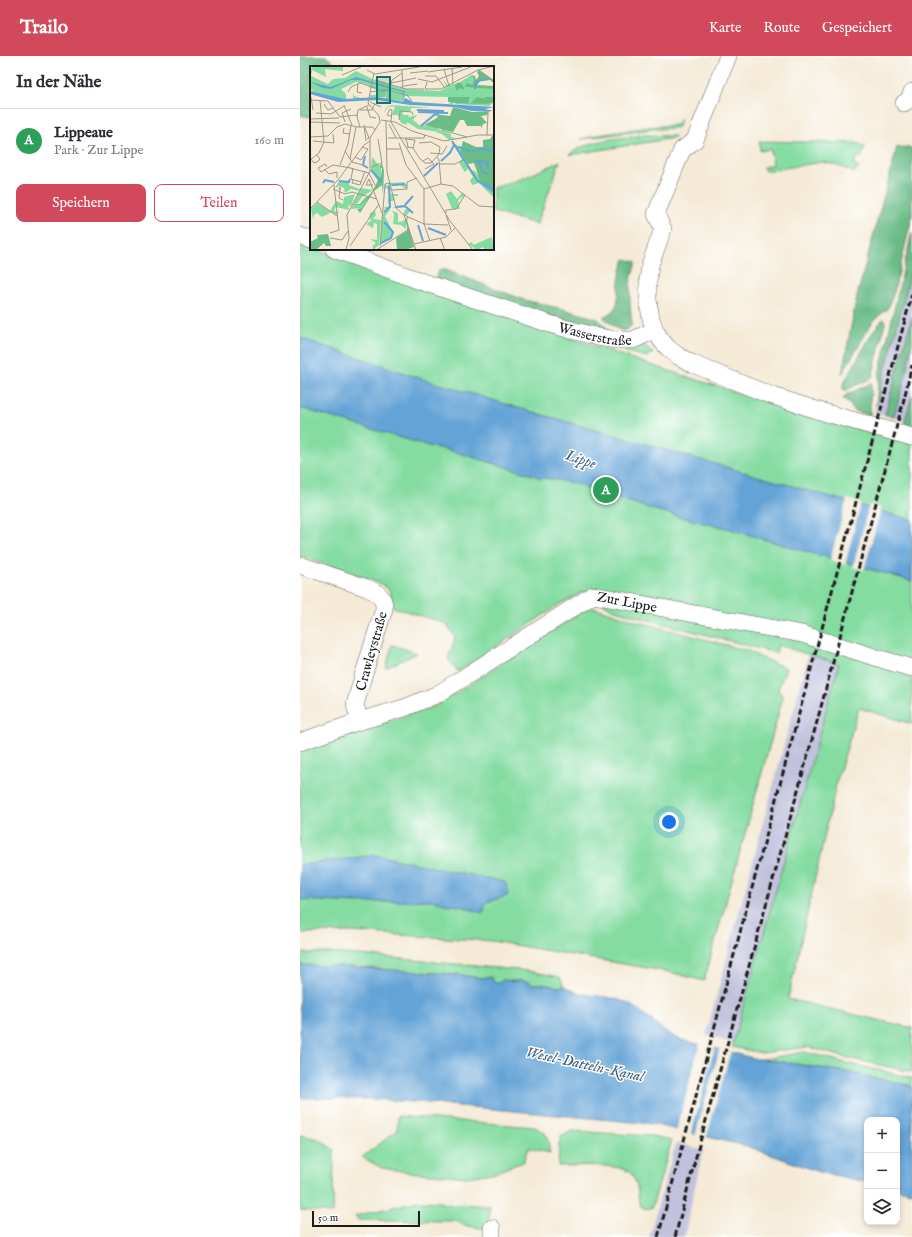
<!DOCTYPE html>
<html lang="de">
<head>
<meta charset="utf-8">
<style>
  body { margin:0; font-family:"IM FELL English",serif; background:#f2f2f3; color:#2b2b33 }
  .controls { position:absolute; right:12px; bottom:12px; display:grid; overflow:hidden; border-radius:8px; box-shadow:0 2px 6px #0003 }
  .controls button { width:36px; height:36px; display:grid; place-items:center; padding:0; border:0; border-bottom:1px solid #e1e1e2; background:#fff; color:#2b2b33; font:20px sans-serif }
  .scale { position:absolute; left:12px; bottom:10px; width:108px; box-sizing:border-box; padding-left:4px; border:2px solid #1c1c1c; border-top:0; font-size:11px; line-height:14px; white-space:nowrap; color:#1c1c1c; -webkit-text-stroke:3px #fff; paint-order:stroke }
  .you { position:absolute; left:369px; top:766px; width:14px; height:14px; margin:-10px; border:3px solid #fff; border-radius:50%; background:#1a73e8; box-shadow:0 0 0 6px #1a73e833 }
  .badge { display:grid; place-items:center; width:26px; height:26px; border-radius:50%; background:#d1495b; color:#fff; font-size:13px; font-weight:700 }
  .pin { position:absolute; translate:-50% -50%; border:2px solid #fff; box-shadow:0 1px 4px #0006 }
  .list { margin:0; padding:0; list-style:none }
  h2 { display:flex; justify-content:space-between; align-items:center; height:52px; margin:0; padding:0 16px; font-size:17px }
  h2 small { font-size:13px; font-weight:400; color:#7c7c81 }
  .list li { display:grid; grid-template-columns:26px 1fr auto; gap:12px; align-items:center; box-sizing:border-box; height:64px; padding:0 16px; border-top:1px solid #e1e1e2 }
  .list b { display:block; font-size:15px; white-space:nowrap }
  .list p { margin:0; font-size:13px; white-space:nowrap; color:#7c7c81 }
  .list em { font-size:13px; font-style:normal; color:#7c7c81 }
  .actions { display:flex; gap:8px; padding:12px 16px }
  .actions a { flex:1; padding:9px 0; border:1px solid #d1495b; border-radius:8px; text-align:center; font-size:14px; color:#d1495b }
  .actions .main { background:#d1495b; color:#fff }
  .icon { flex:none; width:22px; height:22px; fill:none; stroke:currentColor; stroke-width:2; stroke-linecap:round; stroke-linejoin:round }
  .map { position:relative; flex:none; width:612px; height:1181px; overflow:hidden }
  header { display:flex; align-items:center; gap:24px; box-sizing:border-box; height:56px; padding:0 20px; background:#d1495b; color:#fff }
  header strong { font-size:19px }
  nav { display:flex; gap:22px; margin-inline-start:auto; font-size:14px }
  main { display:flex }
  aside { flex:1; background:#fff }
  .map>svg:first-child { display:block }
  .industrial { fill:#c1c2dd }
  .green { fill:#84dca1; stroke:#507c5e }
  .forest { fill:#6bbc87; stroke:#446c52 }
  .water { fill:#63a3d6; stroke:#406079 }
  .pier { fill:#f4ead5 }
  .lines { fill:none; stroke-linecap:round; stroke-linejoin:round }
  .minor-casing { stroke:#68645d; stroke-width:18 }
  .minor { stroke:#fff; stroke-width:17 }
  .rail { stroke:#1c1c1c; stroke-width:3; stroke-dasharray:6 3; stroke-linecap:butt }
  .labels { text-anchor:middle; stroke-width:3; stroke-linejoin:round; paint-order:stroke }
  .street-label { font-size:14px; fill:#1c1c1c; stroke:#fff }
  .water-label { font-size:15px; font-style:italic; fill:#406079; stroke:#fff }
  .inset-river { fill:none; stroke:#63a3d6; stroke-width:2 }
  .inset-road { fill:none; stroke:#9e988b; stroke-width:1 }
  .view { fill:#0f766e; fill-opacity:0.15; stroke:#0f766e; stroke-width:2 }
  .inset-edge { fill:none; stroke:#1c1c1c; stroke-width:2 }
</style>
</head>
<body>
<header>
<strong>Trailo</strong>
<nav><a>Karte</a><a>Route</a><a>Gespeichert</a></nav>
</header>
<main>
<aside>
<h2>In der Nähe<small></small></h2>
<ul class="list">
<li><span class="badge" style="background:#2e9e5b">A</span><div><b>Lippeaue</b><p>Park · Zur Lippe</p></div><em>160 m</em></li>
</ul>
<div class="actions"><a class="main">Speichern</a><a>Teilen</a></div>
</aside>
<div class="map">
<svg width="612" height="1181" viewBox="0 0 612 1181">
  <rect width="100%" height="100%" fill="#fff"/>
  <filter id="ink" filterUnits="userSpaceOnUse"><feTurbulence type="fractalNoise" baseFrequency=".025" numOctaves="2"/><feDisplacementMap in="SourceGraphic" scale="8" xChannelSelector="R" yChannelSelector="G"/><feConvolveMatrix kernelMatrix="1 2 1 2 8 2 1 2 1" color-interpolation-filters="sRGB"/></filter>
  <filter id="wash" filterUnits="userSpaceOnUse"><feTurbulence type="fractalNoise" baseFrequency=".012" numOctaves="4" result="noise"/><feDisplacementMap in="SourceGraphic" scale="16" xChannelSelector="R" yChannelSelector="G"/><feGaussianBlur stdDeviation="0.9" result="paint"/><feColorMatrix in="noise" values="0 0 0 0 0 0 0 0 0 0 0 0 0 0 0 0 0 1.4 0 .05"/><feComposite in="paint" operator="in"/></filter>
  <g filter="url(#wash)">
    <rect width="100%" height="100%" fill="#f4ead5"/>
    <!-- industrial -->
    <path class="industrial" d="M612 215V337L605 365 574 357Z
      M510 593 541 602 433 987 406 979Z
      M376 1087 403 1094 384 1181H349Z"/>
    <!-- green -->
    <path class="green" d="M381 62 378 71 375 72 346 74 281 83 298 79 348 71 375 69 379 66Z
      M346 79 375 80 374 82 269 99C288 83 322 82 346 79Z
      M459 85 556 87 565 90 561 102 556 101 554 110 559 111 556 115 553 116 536 109 522 106 466 115 464 114 463 111 473 109 470 93 460 95Z
      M260 105 237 168 193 156V132C217 126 238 116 260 105Z
      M0 187 11 191V193H17L115 230 369 315 520 363 612 387V668L559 652 537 724 488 943 612 972V1016L543 1001 508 991 462 997 432 991 539 608 478 589 476 597 334 560 312 553 290 539 279 535 280 538 260 548 158 616 148 603 155 582 147 568 93 551 90 535 82 528 0 500Z
      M342 287 353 297 347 301 324 295 325 291Z
      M288 552H296L339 566 449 595 460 601 486 612 478 634 483 641 404 925 369 916 192 885 53 876 0 877V693L136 650Z
      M92 589 117 597 86 612Z
      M0 897H29L61 899 229 915 260 921 264 930 258 931 243 928H233L217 925 203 924C199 928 197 928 193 926L192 923 188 921 179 922 157 918 155 919 147 918 38 910 0 909Z
      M504 996 524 1001 542 1006 612 1022V1030L546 1016 464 1003Z
      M98 1060 235 1071 245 1077 248 1085 250 1097 228 1092 223 1106 193 1117 167 1121 107 1116 82 1112 62 1101 97 1075Z
      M271 1075 351 1080 372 1084 352 1151 346 1153 340 1150C337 1142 339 1131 334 1123 333 1121 331 1117 329 1116 319 1107 273 1110 258 1110L259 1089 261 1081Z
      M0 1079 19 1083 34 1094 33 1157 0 1154Z
      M118 1145 142 1146V1148L159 1149V1148L190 1150 188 1173 167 1170 155 1165 58 1164 55 1160Z"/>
    <!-- forest -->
    <path class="forest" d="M0 0H26L38 11H11V61L0 59Z
      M597 91 612 92V161L594 236 588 252 573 265 542 318 557 240Z
      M612 176V213L576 350 579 319Z
      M325 203 336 206 330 227V249L332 269 328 273 322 275 316 272 303 261C322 252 317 242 319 225 320 218 322 210 325 203Z
      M141 214H146L224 244 263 253 298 263 308 273 309 275 306 277 135 224 138 216Z
      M612 262V288L605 322 594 360 585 358Z
      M583 263 585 264V268L572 322 544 335 543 332V328L573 276Z
      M571 327 570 359C564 357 557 357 553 353 549 349 549 345 543 343L546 339Z
      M612 339V371L604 368Z"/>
    <!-- water -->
    <path class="water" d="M0 282 126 324 222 353 612 464V525C551 508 490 492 430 473 415 469 400 467 386 462L383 463 375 459 351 453 324 444 303 441 280 429 257 424 243 422 239 423 238 421 233 419 145 393 132 391 0 352Z
      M75 799 205 826C207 831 210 834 207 840L187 846 184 849V855L182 857 161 850 148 849 131 844 58 847 0 844V809Z
      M0 909 38 910 148 918 155 919 156 918 179 922 188 921H191L193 926C198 928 199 927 203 924L215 926 220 924 229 926 233 928H243L258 931 264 930C281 942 304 938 323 945 345 955 360 976 382 984L457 1003H464L546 1016 612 1030V1136L597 1133V1064H567V1126L519 1116 446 1090 352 1068 127 1047 72 1043 0 1042Z"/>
    <!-- pier -->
    <path class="pier" d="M547 443 561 447 545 509 530 504Z
      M569 449 581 452 564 514 553 511Z
      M400 987 415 990 391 1079 376 1076Z
      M420 992 431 994 406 1083 395 1080Z"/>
  </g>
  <g filter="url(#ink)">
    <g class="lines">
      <defs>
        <g id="minor">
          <path d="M428 0 395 84 382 94 356 158 363 173 350 209 348 226V244L351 263 355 274 361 284 368 292 378 300 393 308 470 339 523 356 612 381"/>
          <path d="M604 47 610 43 612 36"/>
          <path d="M0 180 11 184"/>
          <path id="s1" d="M34 193 123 226 253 269 298 281 316 284H333L355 274"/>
          <path d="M0 509 67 532C77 536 85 541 84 553L64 617 55 649 60 665"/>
          <path id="s2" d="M0 686 60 665 104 652 138 638 293 539 502 578 584 604 612 612"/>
          <path d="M192 1181V1172"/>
        </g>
      </defs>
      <!-- minor casing -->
      <use href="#minor" class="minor-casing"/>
      <!-- minor -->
      <use href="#minor" class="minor"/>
      <!-- rail -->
      <path class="rail" d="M358 1181 612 238
        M375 1181 398 1093 515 673 604 343 612 309"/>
    </g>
  </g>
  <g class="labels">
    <!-- street labels -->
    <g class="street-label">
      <text dy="5" stroke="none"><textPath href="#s1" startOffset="275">Wasserstraße</textPath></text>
      <text dy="5" stroke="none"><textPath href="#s2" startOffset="365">Zur Lippe</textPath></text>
      <text transform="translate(71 595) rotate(-74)" y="5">Crawleystraße</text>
    </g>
    <!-- water labels -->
    <g class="water-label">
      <text transform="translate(281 403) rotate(18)" y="5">Lippe</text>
      <text transform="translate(285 1008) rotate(12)" y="5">Wesel-Datteln-Kanal</text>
    </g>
  </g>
  <!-- overview -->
  <g transform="translate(10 10)">
    <rect width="184" height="184" fill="#f4ead5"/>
    <path d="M4 0H33V5L15 3 16 11 2 4 1 10 18 18 23 13 35 12 46 5 62 13 61 7 62 13 90 22 93 18 92 23 130 25 137 21 134 16 133 13 137 19 145 18 147 22 174 20 184 23V36L179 40 146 38 143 36V38H138L141 37 138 31 95 30 93 36 76 33 77 24 75 31 59 32 61 27 60 29H65L70 25 59 21 58 25 59 19 46 16 31 23 36 28V33H48H43V27L44 30 53 33 47 34H42L32 33 0 25 4 24 0 23V3ZM161 9 164 13 162 19 152 20 150 16ZM82 39 121 42H101L100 46 92 45 93 49H99L98 51 107 49 103 54 109 59 128 61V63L141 68V71L146 72 139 74 132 68 125 66H129L108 63 97 56V59L91 57 88 49H82L85 40 78 41 74 47 76 42 79 40ZM141 75 151 82 150 86 162 105 164 104 175 118 184 125V132L169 117 162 119 160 114 163 111 158 103 155 106 149 97 152 93 144 80 140 87 134 92 141 83 143 79ZM62 91 71 102 72 107 68 115 61 105ZM29 115 39 116V119L50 123 49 125 41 123 35 127 34 122 29 120 25 122ZM97 116 83 119 97 118V123L90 119 81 120 80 128H88V130H80L84 131 85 134 86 141 95 139 100 134 95 140 101 144 96 150 93 148 97 141 83 142 86 140 85 134 79 136 80 144 75 150 84 168 70 179 72 150 76 143 73 142 79 140 78 135 79 127 77 122 74 123 75 118 77 120 80 117ZM51 122 63 124 53 130 46 139 50 138 55 131 58 132 52 142 41 143ZM141 125 147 133 152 127 155 129 148 134 150 143H142L136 128ZM45 128 41 140 38 139 39 144 26 141 24 145 29 146 26 149 22 146 12 151 7 147 4 149 3 153 1 143 7 137 20 145 26 135 33 138 34 131ZM65 145 66 149 63 153 71 154 70 165 69 179 63 184V180L60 182 66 177 60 173 67 174V158L64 157 63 162 56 158 62 154 59 153 60 147ZM82 145 88 147V156L96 155V163L91 159 83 158 84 148ZM182 171 184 184H175L173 181 167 184 158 178 162 176 163 179Z" fill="#84dca1"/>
    <path d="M169 4 184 14V17L180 14 170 15 166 21 168 19 183 20 184 23 155 21 153 24 151 22 146 25 145 18 150 16 154 21 157 17 162 19 164 13 161 9 165 10 166 14 169 10 167 6ZM138 31H160L158 37H161L167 31 175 33 174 31H184V36L177 38 145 37 138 36ZM143 41 162 46 180 45 177 49 171 50 177 57 173 58 171 63V60H157L154 54H150L143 66 114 59 127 52 128 49 124 48 140 50ZM182 70H184V125L170 115 164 97 158 98 150 86 153 75 166 81H173V74L180 73ZM72 97 74 105 73 129 72 119 64 125 50 147 47 143 52 142 58 132 51 139H42L50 138 62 126 68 114 62 103 69 113 72 107V102L69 101ZM89 145 94 149 96 154 97 151 103 154 98 152 97 154 104 181 95 184H87L86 172 97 165V160L96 155H92L96 154 94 149ZM18 168 21 180H16L14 177 7 183H0V176L8 172 7 169Z" fill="#6bbc87"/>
    <path d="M46 11 97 26 184 31 94 26V28L93 35V26L50 14H41L21 23 13 22 0 16 21 21ZM0 25 35 33 67 31 93 36 95 32 103 36 184 41 175 43 184 45H162L144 41 100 39 68 34 28 36 0 28Z" fill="#63a3d6"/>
    <path class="inset-river" d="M165 23 167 15 178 13M107 44 134 45M108 46 138 47M111 60 124 49 129 48M142 75 167 114 184 126M147 82 150 81 156 85H161M162 85 172 83 184 85M55 90 53 99 58 102M131 95 140 87 144 79M164 95H169L173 106 178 108M170 95 177 96 178 102M61 104 72 116M114 110 128 97M29 115 39 116 40 113M13 117 15 114 24 116M175 117 184 125M82 119 95 118M95 139 103 130M86 141 95 140 103 147M74 146 80 141 79 120M108 159 113 175M118 162 136 169M71 177 81 172 83 166 74 156"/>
    <path class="inset-road" d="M142 2 143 18M134 3 139 20M57 4 65 8 109 1M92 4 93 23M169 4 184 16M118 6 152 1M100 7 118 5M32 9 53 0M115 10H126L135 22M108 13 122 16 163 0M65 14 96 23H114M117 16 115 23H131L168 4 184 0M81 17 106 12M48 18 47 26 52 27M81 18 82 14 92 7M94 20 107 18M38 26 41 21 50 17 68 23V26M60 26 77 24 97 29 102 35M1 31 3 44M0 34 18 35 30 51M60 36 71 41M14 38 18 44 23 42M34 39 42 59M57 41 60 51 66 52M50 44H62L65 37M6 47 21 48 34 40M30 51 47 49M0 53 29 52M71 54 85 56 102 65 134 75 168 69H184M89 54 90 45 102 46 103 49M76 55 77 106 86 142 94 149 106 184M1 56 30 57M35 56 32 47 41 43M81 56 82 44 80 43 77 49 81 50M81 56 140 155 163 184M79 58 86 72M54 59 56 75M50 61 47 51 48 44 59 39M134 61 132 64 157 71M34 62 33 67 40 68M55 62 59 72 57 73M177 69 178 48M0 71 18 70 27 61 35 58 47 61H62L66 64M78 72H114L115 69M3 75 24 77 23 68M89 77 96 99 114 123M103 82 105 74 95 73 97 76 98 81H97L103 82 110 93 115 97H121L129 88 130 81 121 76 109 77M77 83H91M35 85 42 96 53 99M120 87 132 88 137 80M45 91 51 94 58 83 52 81M127 91 129 94 131 118M1 93 4 97 7 96 10 93 7 89M40 93 46 61M0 94 9 87 14 76 10 34M113 95 118 92 124 98 115 103M129 98H145L153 94M30 99 38 78 41 59M17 101 15 98 8 102 11 106 23 99 41 102M61 101 72 97 68 73M40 102 59 107 65 119M43 102 41 113 51 116M14 103 19 108 27 106V112M59 113 72 147M59 113 56 119H63M43 114 42 117 50 119 55 105M23 123 35 128 42 126 67 133M114 123 131 118 143 120 169 140 184 141M114 123V158L120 175M30 124V121L29 132 33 134M82 124 97 123V116L107 112M7 136 27 150M0 143 28 114 54 79 60 75M136 147V144L146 143 155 129M94 149 114 158 138 159M136 149 141 164M20 167 29 164 24 119M20 172 32 174 38 165M130 172 135 184M104 178 136 171 145 162M40 180 69 138M70 180 75 118 81 117M68 183 99 163M36 184 39 172 37 149 60 105V72L70 56 69 50 58 37 64 7"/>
    <path class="view" d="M67 11H80V37H67Z"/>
    <rect width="184" height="184" class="inset-edge"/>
  </g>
</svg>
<div class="controls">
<button>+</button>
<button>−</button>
<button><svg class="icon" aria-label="layers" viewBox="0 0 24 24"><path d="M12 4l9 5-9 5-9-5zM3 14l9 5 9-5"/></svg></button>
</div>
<div class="scale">50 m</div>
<div class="you"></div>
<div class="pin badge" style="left:306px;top:434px;background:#2e9e5b">A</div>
</div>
</main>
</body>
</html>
